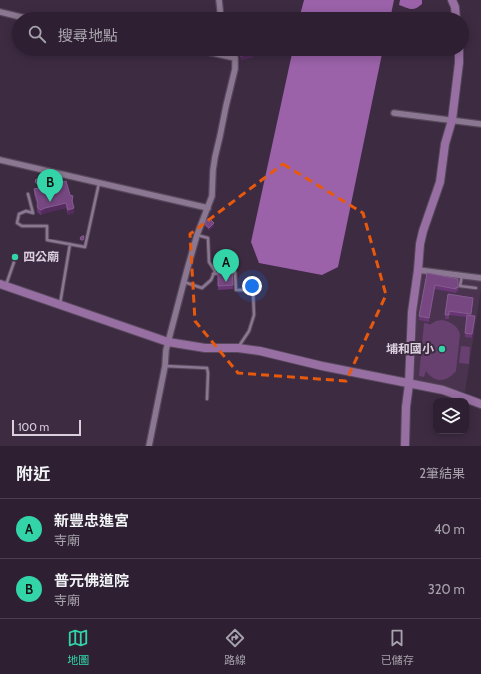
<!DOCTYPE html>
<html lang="zh-TW">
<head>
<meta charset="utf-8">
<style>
  body { margin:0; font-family:Cabin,"Noto Sans TC",sans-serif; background:#36283a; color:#f1f3f6 }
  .controls { position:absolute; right:12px; bottom:12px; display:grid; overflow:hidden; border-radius:8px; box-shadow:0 2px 10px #0003 }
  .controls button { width:36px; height:36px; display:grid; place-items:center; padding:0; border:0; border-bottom:1px solid #493e4d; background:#2e2032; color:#f1f3f6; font:20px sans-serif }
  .scale { position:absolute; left:12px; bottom:10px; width:69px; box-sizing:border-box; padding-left:4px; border:2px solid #dbcfde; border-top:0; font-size:11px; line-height:14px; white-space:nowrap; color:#dbcfde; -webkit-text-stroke:3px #3d2b42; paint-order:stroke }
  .you { position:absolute; left:252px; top:286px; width:14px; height:14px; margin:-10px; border:3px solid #fff; border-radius:50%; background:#1a73e8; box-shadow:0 0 0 6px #1a73e833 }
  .badge { display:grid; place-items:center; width:26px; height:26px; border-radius:50%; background:#33d4a8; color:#111; font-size:13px; font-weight:700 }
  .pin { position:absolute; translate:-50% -33px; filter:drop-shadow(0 1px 2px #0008) }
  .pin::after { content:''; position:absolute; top:21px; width:14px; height:12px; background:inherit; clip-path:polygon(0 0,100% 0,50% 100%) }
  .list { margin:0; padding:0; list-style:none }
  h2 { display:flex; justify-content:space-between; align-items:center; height:52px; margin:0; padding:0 16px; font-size:17px }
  h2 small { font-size:13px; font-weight:400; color:#a7a3ac }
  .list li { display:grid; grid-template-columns:26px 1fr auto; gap:12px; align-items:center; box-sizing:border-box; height:60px; padding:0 16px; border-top:1px solid #493e4d }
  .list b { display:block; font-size:15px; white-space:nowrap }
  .list p { margin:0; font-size:13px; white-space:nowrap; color:#a7a3ac }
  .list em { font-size:13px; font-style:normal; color:#a7a3ac }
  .icon { flex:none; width:22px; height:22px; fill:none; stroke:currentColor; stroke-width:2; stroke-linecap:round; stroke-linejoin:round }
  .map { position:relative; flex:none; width:481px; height:446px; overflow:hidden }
  .search { position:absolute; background:#2e2032; box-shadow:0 2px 10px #0003; left:12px; right:12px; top:12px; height:44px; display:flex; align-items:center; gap:10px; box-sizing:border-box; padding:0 14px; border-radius:22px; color:#a7a3ac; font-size:15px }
  .sheet { height:172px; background:#2e2032 }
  nav { display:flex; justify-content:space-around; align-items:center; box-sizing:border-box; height:56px; border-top:1px solid #493e4d; background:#2e2032; font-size:11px; color:#a7a3ac }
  nav a { display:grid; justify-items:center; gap:2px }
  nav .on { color:#33d4a8 }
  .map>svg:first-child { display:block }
  .built { fill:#4a334f }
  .green { fill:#674070 }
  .water { fill:#9b62a9 }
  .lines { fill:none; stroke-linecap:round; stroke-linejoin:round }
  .lane-casing { stroke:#57485b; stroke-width:4.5 }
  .street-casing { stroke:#57485b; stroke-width:8 }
  .secondary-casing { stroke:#57485b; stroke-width:10 }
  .lane { stroke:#8b7791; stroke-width:2.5 }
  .street { stroke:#8b7791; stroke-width:5.5 }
  .secondary { stroke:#976fa2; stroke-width:8 }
  .wall { fill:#6a3676 }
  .shaded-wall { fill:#532b5c }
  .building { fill:#764781; stroke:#865c90 }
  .marked { fill:none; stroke:#e8590c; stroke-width:3; stroke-dasharray:8 5; stroke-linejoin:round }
  .poi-dot { fill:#33d4a8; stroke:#3d2b42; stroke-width:1.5 }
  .labels { text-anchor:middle; stroke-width:4; stroke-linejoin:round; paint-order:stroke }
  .poi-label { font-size:12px; font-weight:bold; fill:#dbcfde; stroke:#3d2b42; text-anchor:start }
</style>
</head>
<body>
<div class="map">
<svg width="481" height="446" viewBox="0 0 481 446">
  <rect width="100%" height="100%" fill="#3d2b42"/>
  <!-- built -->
  <path class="built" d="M425 273 481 281V289L465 392 410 379 414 319 419 277Z"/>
  <!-- green -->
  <path class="green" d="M442 320C451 322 457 325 460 334L456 371C447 382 435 384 426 371L424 377 419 376 424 323 429 324V325L436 321Z
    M461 346 470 347 469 364 459 363Z"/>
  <!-- water -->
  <path class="water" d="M304 0H394L390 19H299Z
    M400 0H422V4C413 12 410 9 399 5Z
    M293 49H383L338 267 322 275 259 263 251 242Z"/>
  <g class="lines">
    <defs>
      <path id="lane" d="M28 194 33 213 26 211 19 214 17 223 22 226H47V240L85 247 99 183
        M230 272H235L236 290H253L254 315 249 331 239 346
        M213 274 221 273
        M462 276 460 286 476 288
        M184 282 202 288 211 280 215 271 209 262 208 238 197 235
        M6 285 14 262
        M60 304 70 244
        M165 366 207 368 208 373 207 399"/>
      <path id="street" d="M219 0 221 19
        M0 12 29 19
        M195 49 235 58
        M394 113 481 124
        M0 160 208 208
        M418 270 481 278
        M149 446 165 366 166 350 187 270 197 235 212 196 213 170 215 157 220 136 226 106 235 69V58L232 49"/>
      <path id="secondary" d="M452 0 455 7 456 19
        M0 284 168 342 205 348H238L260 351 322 366 443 390 481 404
        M405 446 406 407 409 384 412 312 418 270 420 244 423 231 440 182 445 144 452 120 459 63V49"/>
    </defs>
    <!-- lane casing -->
    <use href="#lane" class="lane-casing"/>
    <!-- street casing -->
    <use href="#street" class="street-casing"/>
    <!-- secondary casing -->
    <use href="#secondary" class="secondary-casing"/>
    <!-- lane -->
    <use href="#lane" class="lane"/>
    <!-- street -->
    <use href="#street" class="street"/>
    <!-- secondary -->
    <use href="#secondary" class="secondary"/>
  </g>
  <!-- wall -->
  <path class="wall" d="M239 49H252L253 57 241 60Z
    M34 189 70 195 73 201 74 213 68 215 66 208 45 213 41 215 38 213 37 211V205L34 194Z
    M205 224 214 226 209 230 205 226Z
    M232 271 233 289 218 290V272Z
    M427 273 458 279V292L456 291V293L435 289 429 322 419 320V316Z
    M448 294 473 302 471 315 475 320 472 338 465 337V333L467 317 449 315V319H445Z"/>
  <!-- shaded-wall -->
  <path class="shaded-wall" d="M253 53V57L241 60V56Z
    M66 203V208L45 213 41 215V210L45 208Z
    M74 208V213L68 215V210Z
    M214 223V226L209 230V228Z
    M435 285V289L429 322V318Z
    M475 316V320L472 338V334Z"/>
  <!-- building -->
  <path class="building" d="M240 49H252L253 53 241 56Z
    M36 179 39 180 40 183 37 184 35 182Z
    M66 181 70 195 73 196 72 201 74 208 68 210 66 203 45 208 41 210 38 208 37 206 38 203 34 189Z
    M209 218 214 223 209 228 205 224 206 221Z
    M82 236H84L83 240H81L80 238Z
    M232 271 233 285 218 286V272Z
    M427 273 458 279V288L456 287V289L435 285 429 318 419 316Z
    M448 294 473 298 471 314 449 311V315H445Z
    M467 315 475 316 472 334 465 333Z"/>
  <!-- marked area -->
  <path class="marked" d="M283 164 363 213 386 295 346 381 238 373 195 321 190 234Z"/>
  <!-- markers -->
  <g class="poi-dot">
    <circle cx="15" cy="257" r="4"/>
    <circle cx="442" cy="349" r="4"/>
  </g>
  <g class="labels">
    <!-- poi labels -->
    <g class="poi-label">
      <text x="23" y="261">四公廟</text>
      <text x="434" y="353" text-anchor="end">埔和國小</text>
    </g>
  </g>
</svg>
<div class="controls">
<button><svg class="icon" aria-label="layers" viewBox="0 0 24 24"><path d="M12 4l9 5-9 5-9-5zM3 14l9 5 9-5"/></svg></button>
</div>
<div class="scale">100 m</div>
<div class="you"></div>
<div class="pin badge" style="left:226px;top:282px">A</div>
<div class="pin badge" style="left:50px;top:202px">B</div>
<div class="search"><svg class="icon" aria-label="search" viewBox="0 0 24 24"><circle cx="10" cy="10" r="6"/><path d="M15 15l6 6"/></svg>搜尋地點</div>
</div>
<section class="sheet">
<h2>附近<small>2筆結果</small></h2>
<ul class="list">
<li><span class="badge">A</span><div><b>新豐忠進宮</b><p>寺廟</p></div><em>40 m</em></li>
<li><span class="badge">B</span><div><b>普元佛道院</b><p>寺廟</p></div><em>320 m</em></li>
</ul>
</section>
<nav>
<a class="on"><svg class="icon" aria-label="map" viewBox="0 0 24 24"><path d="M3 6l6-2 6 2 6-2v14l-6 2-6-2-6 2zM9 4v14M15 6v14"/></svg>地圖</a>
<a><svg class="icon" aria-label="directions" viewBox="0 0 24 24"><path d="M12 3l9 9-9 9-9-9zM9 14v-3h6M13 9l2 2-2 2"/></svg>路線</a>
<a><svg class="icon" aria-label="saved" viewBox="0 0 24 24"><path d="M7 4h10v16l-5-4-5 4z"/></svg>已儲存</a>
</nav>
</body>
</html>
